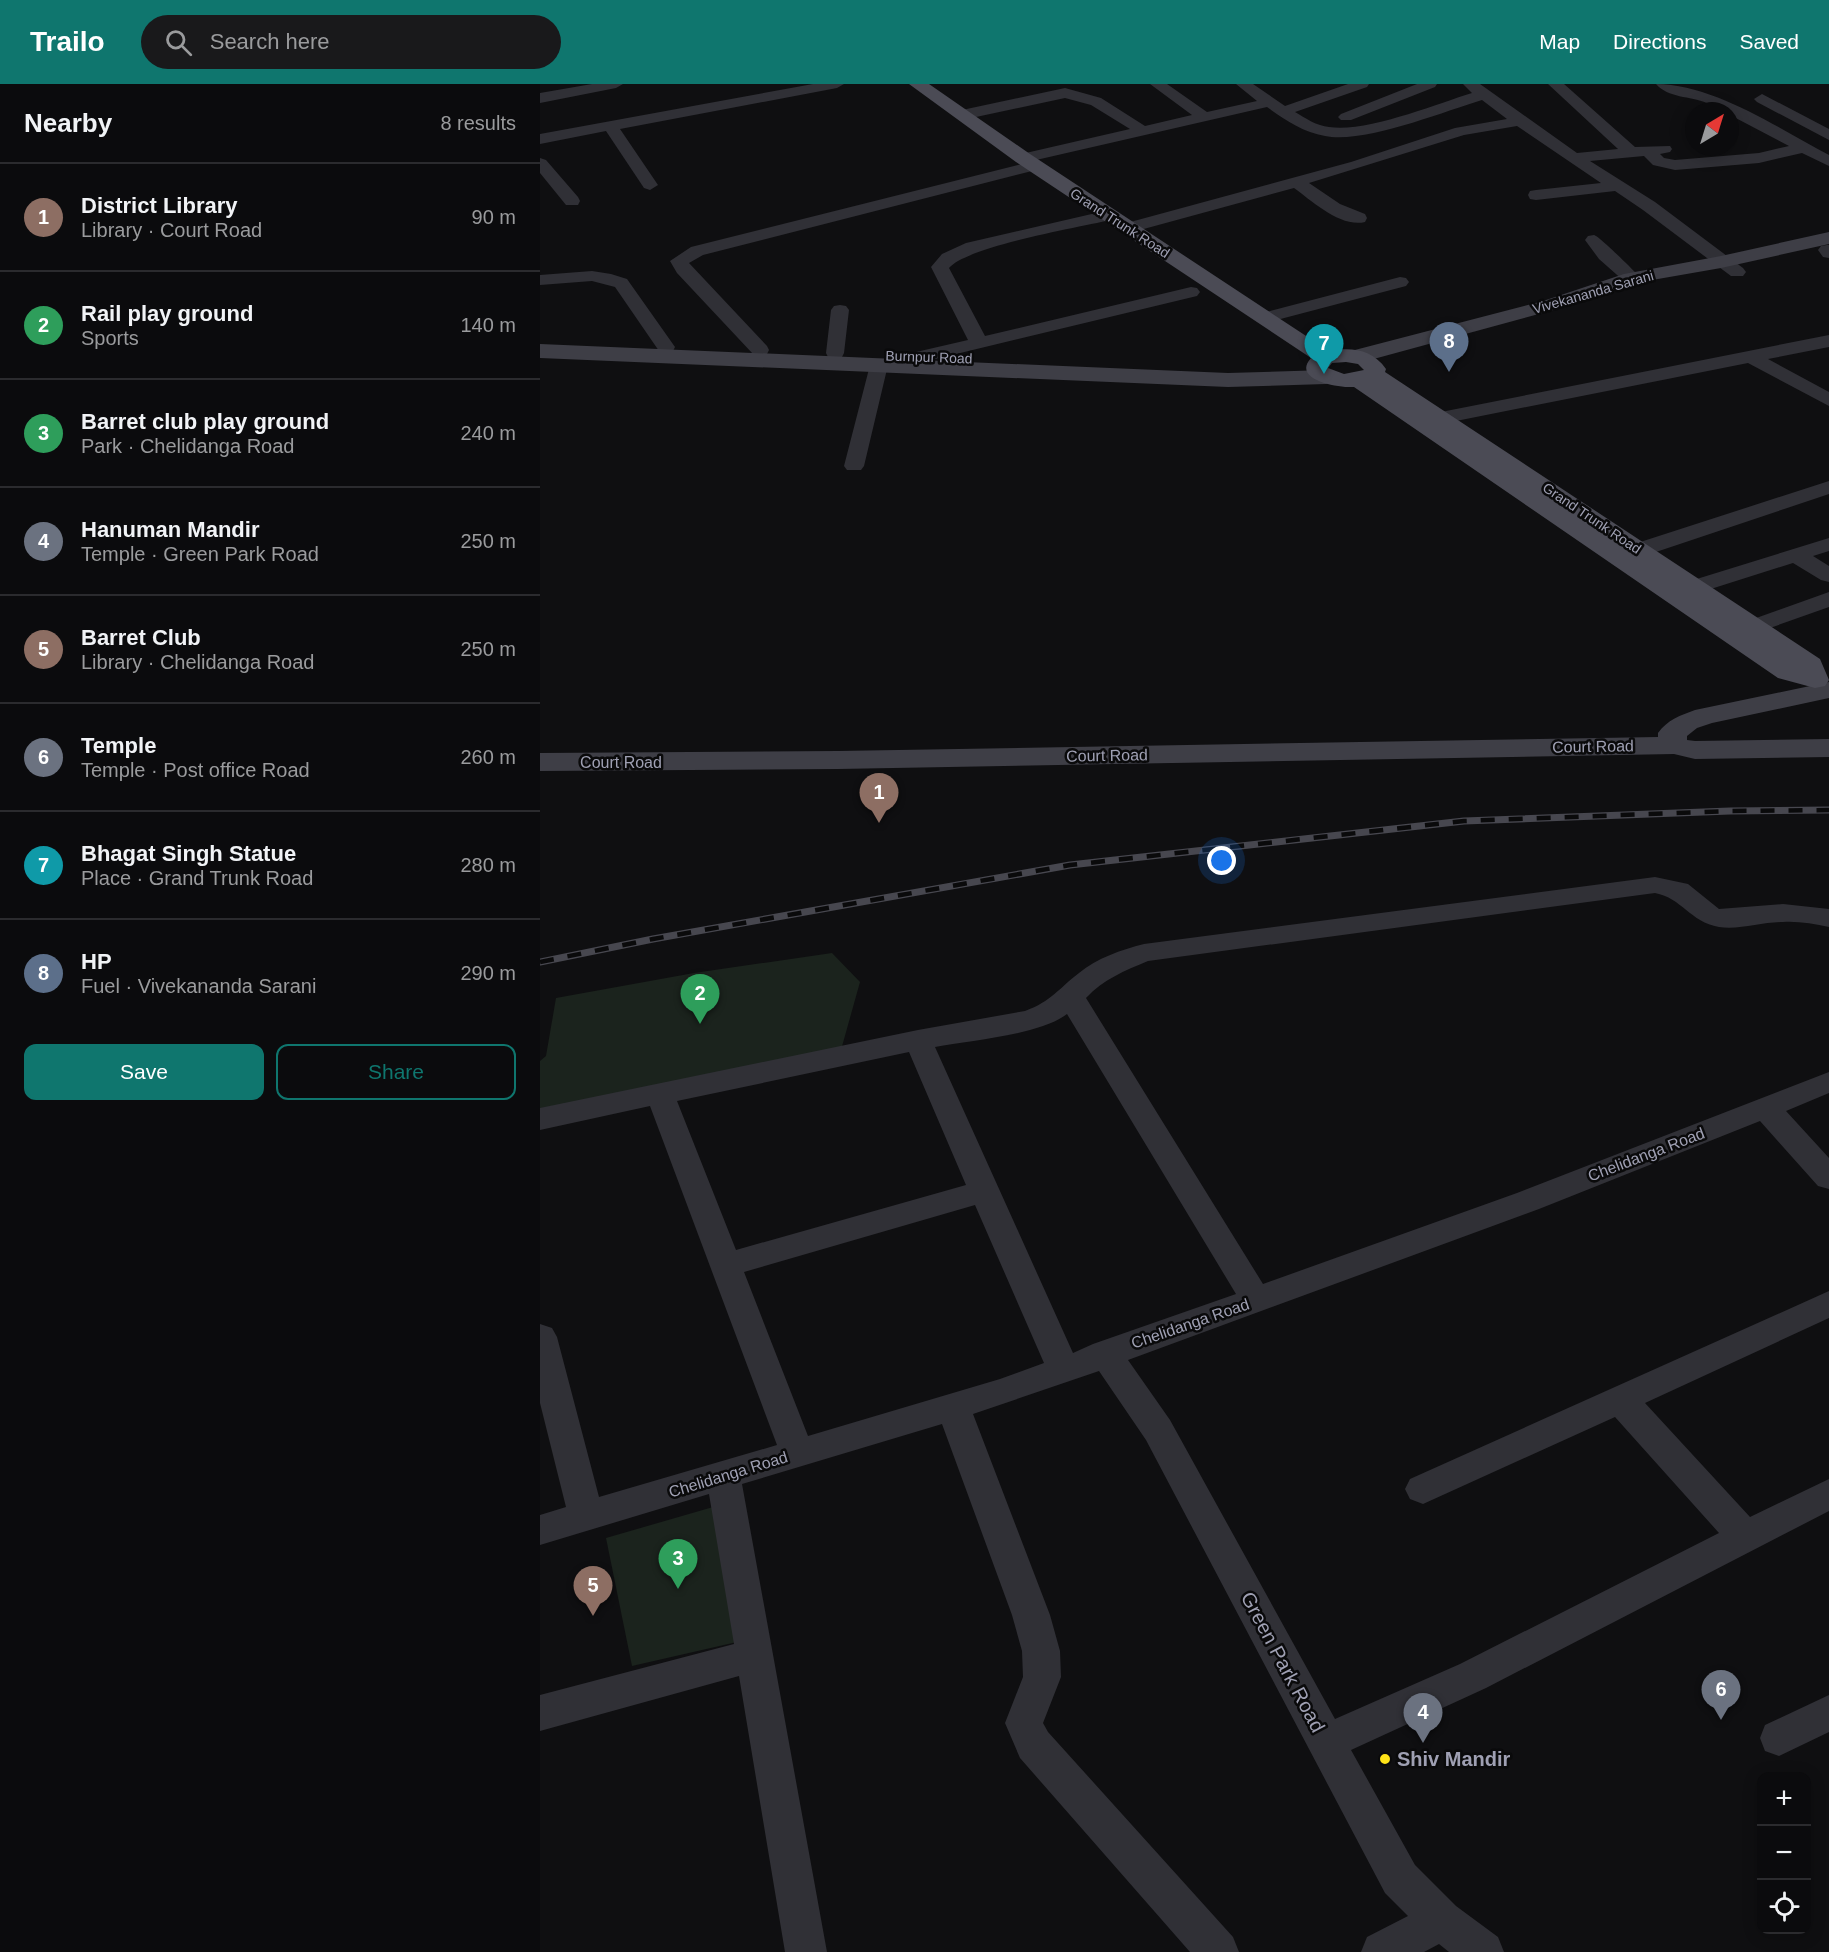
<!DOCTYPE html>
<html lang="en">
<head>
<meta charset="utf-8">
<style>
  body { margin:0; font-family:Arial,sans-serif; background:#19191b; color:#f1f3f6 }
  .controls { position:absolute; right:18px; bottom:18px; display:grid; overflow:hidden; border-radius:12px; box-shadow:0 3px 15px #0003 }
  .controls button { width:54px; height:54px; display:grid; place-items:center; padding:0; border:0; border-bottom:2px solid #2b2b2e; background:#0b0b0d; color:#f1f3f6; font:30px sans-serif }
  .compass { position:absolute; left:1145px; top:18px; width:54px; height:54px; border-radius:50%; background:#0b0b0d; box-shadow:0 3px 15px #0003; rotate:38deg }
  .you { position:absolute; left:682px; top:777px; width:21px; height:21px; margin:-15px; border:4px solid #fff; border-radius:50%; background:#1a73e8; box-shadow:0 0 0 9px #1a73e833 }
  .badge { display:grid; place-items:center; width:39px; height:39px; border-radius:50%; background:#0f766e; color:#fff; font-size:20px; font-weight:700 }
  .pin { position:absolute; translate:-50% -50px; filter:drop-shadow(0 2px 3px #0008) }
  .pin::after { content:''; position:absolute; top:32px; width:21px; height:18px; background:inherit; clip-path:polygon(0 0,100% 0,50% 100%) }
  .list { margin:0; padding:0; list-style:none }
  h2 { display:flex; justify-content:space-between; align-items:center; height:78px; margin:0; padding:0 24px; font-size:26px }
  h2 small { font-size:20px; font-weight:400; color:#9a9b9d }
  .list li { display:grid; grid-template-columns:39px 1fr auto; gap:18px; align-items:center; box-sizing:border-box; height:108px; padding:0 24px; border-top:2px solid #2b2b2e }
  .list b { display:block; font-size:22px; white-space:nowrap }
  .list p { margin:0; font-size:20px; white-space:nowrap; color:#9a9b9d }
  .list em { font-size:20px; font-style:normal; color:#9a9b9d }
  .actions { display:flex; gap:12px; padding:18px 24px }
  .actions a { flex:1; padding:14px 0; border:2px solid #0f766e; border-radius:12px; text-align:center; font-size:21px; color:#0f766e }
  .actions .main { background:#0f766e; color:#fff }
  .icon { flex:none; width:33px; height:33px; fill:none; stroke:currentColor; stroke-width:2; stroke-linecap:round; stroke-linejoin:round }
  .map { position:relative; flex:none; width:1289px; height:1868px; overflow:hidden }
  header { display:flex; align-items:center; gap:36px; box-sizing:border-box; height:84px; padding:0 30px; background:#0f766e; color:#fff }
  header strong { font-size:28px }
  nav { display:flex; gap:33px; margin-inline-start:auto; font-size:21px }
  .search { width:420px; height:54px; background:#19191b; display:flex; align-items:center; gap:15px; box-sizing:border-box; padding:0 21px; border-radius:33px; color:#9a9b9d; font-size:22px }
  main { display:flex }
  aside { flex:1; background:#0b0b0d }
  .map>svg:first-child { display:block }
  .green { fill:#1b231d }
  .lines { fill:none; stroke-linecap:round; stroke-linejoin:round }
  .street { fill:#303036; fill-rule:evenodd }
  .secondary { fill:#3e3e46; fill-rule:evenodd }
  .primary { fill:#4b4b55; fill-rule:evenodd }
  .rail-casing { stroke:#47474f; stroke-width:7 }
  .rail { stroke:#0a0a0b; stroke-width:4.5; stroke-dasharray:14; stroke-linecap:butt }
  .poi-dot { fill:#ffe318; stroke:#0a0a0b; stroke-width:2 }
  .labels { text-anchor:middle; stroke-width:5; stroke-linejoin:round; paint-order:stroke }
  .far-street-label { font-size:14px; fill:#9fa0b3; stroke:#0a0a0b }
  .street-label { font-size:16px; fill:#9fa0b3; stroke:#0a0a0b }
  .near-street-label { font-size:20px; fill:#9fa0b3; stroke:#0a0a0b }
  .near-poi-label { font-size:20px; font-weight:bold; fill:#9fa0b3; stroke:#0a0a0b; text-anchor:start }
</style>
</head>
<body>
<header>
<strong>Trailo</strong>
<div class="search"><svg class="icon" aria-label="search" viewBox="0 0 24 24"><circle cx="10" cy="10" r="6"/><path d="M15 15l6 6"/></svg>Search here</div>
<nav><a>Map</a><a>Directions</a><a>Saved</a></nav>
</header>
<main>
<aside>
<h2>Nearby<small>8 results</small></h2>
<ul class="list">
<li><span class="badge" style="background:#8d6e63">1</span><div><b>District Library</b><p>Library · Court Road</p></div><em>90 m</em></li>
<li><span class="badge" style="background:#2e9e5b">2</span><div><b>Rail play ground</b><p>Sports</p></div><em>140 m</em></li>
<li><span class="badge" style="background:#2e9e5b">3</span><div><b>Barret club play ground</b><p>Park · Chelidanga Road</p></div><em>240 m</em></li>
<li><span class="badge" style="background:#6b7280">4</span><div><b>Hanuman Mandir</b><p>Temple · Green Park Road</p></div><em>250 m</em></li>
<li><span class="badge" style="background:#8d6e63">5</span><div><b>Barret Club</b><p>Library · Chelidanga Road</p></div><em>250 m</em></li>
<li><span class="badge" style="background:#6b7280">6</span><div><b>Temple</b><p>Temple · Post office Road</p></div><em>260 m</em></li>
<li><span class="badge" style="background:#0f9aa8">7</span><div><b>Bhagat Singh Statue</b><p>Place · Grand Trunk Road</p></div><em>280 m</em></li>
<li><span class="badge" style="background:#5c6f8a">8</span><div><b>HP</b><p>Fuel · Vivekananda Sarani</p></div><em>290 m</em></li>
</ul>
<div class="actions"><a class="main">Save</a><a>Share</a></div>
</aside>
<div class="map">
<svg width="1289" height="1868" viewBox="0 0 1289 1868">
  <rect width="100%" height="100%" fill="#0f0f11"/>
  <!-- green -->
  <path class="green" d="M292 869 320 898 301 966 0 1028V977L6 972 16 914 154 889Z
    M180 1421 210 1555 92 1582 66 1454Z"/>
  <g class="lines">
    <!-- street -->
    <path class="street" d="M52 0H83L76 4 0 19V9Z
      M273 0H304L297 4 80 45 118 101 110 106 104 104 66 47 0 60V50Z
      M610 0H627L667 28 717 17 696 0H713L745 22 808 0H829L827 3 755 28C765 34 777 42 789 43 826 49 896 20 932 9L923 0H940L1037 69 1078 65 1008 0H1024L1095 63 1130 62 1132 65 1130 68 1120 70 1124 74 1135 76 1219 69 1249 62 1190 31V27C1180 27 1175 22 1167 19 1150 12 1128 14 1116 0 1173 0 1238 44 1289 71V82L1262 69 1219 79 1135 86 1113 81 1104 72 1050 77 1115 118 1203 184 1206 188 1203 192H1191L1103 126 1075 107 996 116 990 115 988 111 990 107 996 106 1061 99 977 42 924 51 769 99 800 120 825 130 827 134 825 138C801 144 772 117 754 104L589 149 583 148 581 144 583 140 811 78 915 44 967 35 942 16C902 28 824 60 785 52 763 48 745 36 727 23L483 79 477 77 475 74 477 71 590 45 551 21 525 14 422 36 414 31 422 26 525 4 561 14 605 42 652 31Z
      M877 0H897L895 3 811 36H801L798 33 801 30Z
      M1222 10 1289 45V56L1217 18 1214 15Z
      M0 74 6 76 38 113 40 117 38 121H26L0 89Z
      M494 77 502 82 500 85 163 171 149 179 227 262 229 266 227 270H213L137 189 130 177 151 163Z
      M569 126 577 131 575 135C541 143 428 162 409 184L445 252 651 203 657 204 660 208 657 212 383 278 376 276 374 272 376 268 428 256 391 183 402 170 426 159Z
      M1054 151C1059 152 1090 183 1097 190L1100 194 1097 198H1085L1059 175 1045 156 1048 152Z
      M1287 161H1289V174L1283 173 1278 166 1281 162Z
      M52 187 71 190 87 195 135 263 133 267H119L75 203 52 197 0 201V191Z
      M860 193 866 194 869 198 866 202 725 239 719 238 716 234 719 230Z
      M300 221 306 222 309 226 304 269 302 273H288L286 269 291 226 294 222Z
      M1289 251V263L1228 275 1289 308V322L1208 279 901 340 894 338 891 334 894 330 901 328Z
      M339 275 346 277 348 281 324 382 321 386H307L304 382 330 281 332 277Z
      M1289 397V410L1107 471 1099 473 1091 471 1088 466 1091 461Z
      M1289 454V467L1273 472 1289 482V498L1281 496 1253 479 1155 510 1147 508 1144 503 1147 498Z
      M1289 508V523L1213 550 1205 548 1202 543 1205 538Z
      M1115 793 1148 800 1179 825 1243 820 1289 825V843C1274 840 1258 837 1243 838 1222 838 1200 846 1179 843 1150 838 1142 814 1115 809L608 877C584 887 564 895 546 914L723 1200 977 1109 1289 988V1009L1246 1027 1289 1074V1105L1278 1102 1220 1037 999 1125 588 1276 630 1336 795 1635 920 1580 1179 1449 1075 1333 883 1420 870 1415 865 1405 870 1395 1289 1207V1234L1105 1319 1210 1433 1289 1395V1427L946 1604 811 1666 875 1781 916 1822 958 1853 964 1868H909L899 1860 884 1868H821L827 1853 868 1832 845 1809 606 1356 559 1287 433 1330 510 1531 520 1567 521 1593 503 1639 508 1648 693 1853 699 1868H650L480 1674 465 1639 483 1593 482 1567 472 1531 402 1340 202 1400 287 1868H245L199 1592 0 1647V1611L194 1560 169 1410 0 1461V1431L26 1423 0 1319V1240L12 1244 17 1253 59 1413 237 1361 110 1022 0 1046V1024L378 946 485 927C512 917 518 905 539 889 557 874 581 866 604 860ZM527 930 696 1210 553 1260 533 1269 395 963C431 956 500 951 527 930ZM369 968 426 1101 196 1166 137 1017ZM435 1121 504 1279 460 1295 268 1352 204 1188Z
      M1289 1611V1648L1239 1672 1225 1667 1220 1654 1225 1641Z"/>
    <!-- secondary -->
    <path class="secondary" d="M1289 148V160L1181 184 1095 199 1017 225 819 279 811 277 808 272 811 267 1003 217 1084 190 1181 172Z
      M0 260 688 289 786 286 794 288 797 293 794 298 786 300 688 303 0 274Z
      M1289 598V614L1172 639 1157 644 1147 652V656L1155 657 1289 655V673L1155 675 1134 670 298 685 0 687V669L298 667 1118 653V649C1127 636 1141 631 1155 626Z"/>
    <!-- primary -->
    <path class="primary" d="M369 0H389L490 70 789 267C811 263 832 265 846 285L845 288 1280 575 1289 596 1285 602 1275 604 1238 594 814 303C799 304 751 296 771 274L476 78ZM806 278 818 280 824 286 804 290 788 284 792 279Z"/>
    <defs>
      <path id="rail" d="M0 878 113 855 530 781 924 737 1190 727 1289 726"/>
    </defs>
    <!-- rail casing -->
    <use href="#rail" class="rail-casing"/>
    <!-- rail -->
    <use href="#rail" class="rail"/>
  </g>
  <!-- markers -->
  <circle class="poi-dot" cx="845" cy="1675" r="6"/>
  <g class="labels">
    <!-- far-street labels -->
    <g class="far-street-label">
      <text transform="translate(580 139) rotate(33)" y="5">Grand Trunk Road</text>
      <text transform="translate(1053 208) rotate(-16)" y="5">Vivekananda Sarani</text>
      <text transform="translate(389 273) rotate(2)" y="5">Burnpur Road</text>
      <text transform="translate(1052 434) rotate(34)" y="5">Grand Trunk Road</text>
    </g>
    <!-- street labels -->
    <g class="street-label">
      <text transform="translate(1053 662) rotate(-1)" y="6">Court Road</text>
      <text transform="translate(567 671) rotate(-1)" y="6">Court Road</text>
      <text x="81" y="684">Court Road</text>
      <text transform="translate(1106 1070) rotate(-21)" y="6">Chelidanga Road</text>
      <text transform="translate(650 1239) rotate(-19)" y="6">Chelidanga Road</text>
      <text transform="translate(188 1390) rotate(-17)" y="6">Chelidanga Road</text>
    </g>
    <!-- near-street labels -->
    <g class="near-street-label">
      <text transform="translate(743 1578) rotate(62)" y="7">Green Park Road</text>
    </g>
    <!-- near-poi labels -->
    <g class="near-poi-label">
      <text x="857" y="1682">Shiv Mandir</text>
    </g>
  </g>
</svg>
<div class="controls">
<button>+</button>
<button>−</button>
<button><svg class="icon" aria-label="locate" viewBox="0 0 24 24"><circle cx="12" cy="12" r="6"/><path d="M12 2v4M12 18v4M2 12h4M18 12h4"/></svg></button>
</div>
<svg class="compass" viewBox="-18 -18 36 36"><path d="M0-13l5 13h-10z" fill="#e53935"/><path d="M0 13l5-13h-10z" fill="#9a9b9d"/></svg>
<div class="you"></div>
<div class="pin badge" style="left:339px;top:739px;background:#8d6e63">1</div>
<div class="pin badge" style="left:160px;top:940px;background:#2e9e5b">2</div>
<div class="pin badge" style="left:138px;top:1505px;background:#2e9e5b">3</div>
<div class="pin badge" style="left:883px;top:1659px;background:#6b7280">4</div>
<div class="pin badge" style="left:53px;top:1532px;background:#8d6e63">5</div>
<div class="pin badge" style="left:1181px;top:1636px;background:#6b7280">6</div>
<div class="pin badge" style="left:784px;top:290px;background:#0f9aa8">7</div>
<div class="pin badge" style="left:909px;top:288px;background:#5c6f8a">8</div>
</div>
</main>
</body>
</html>
